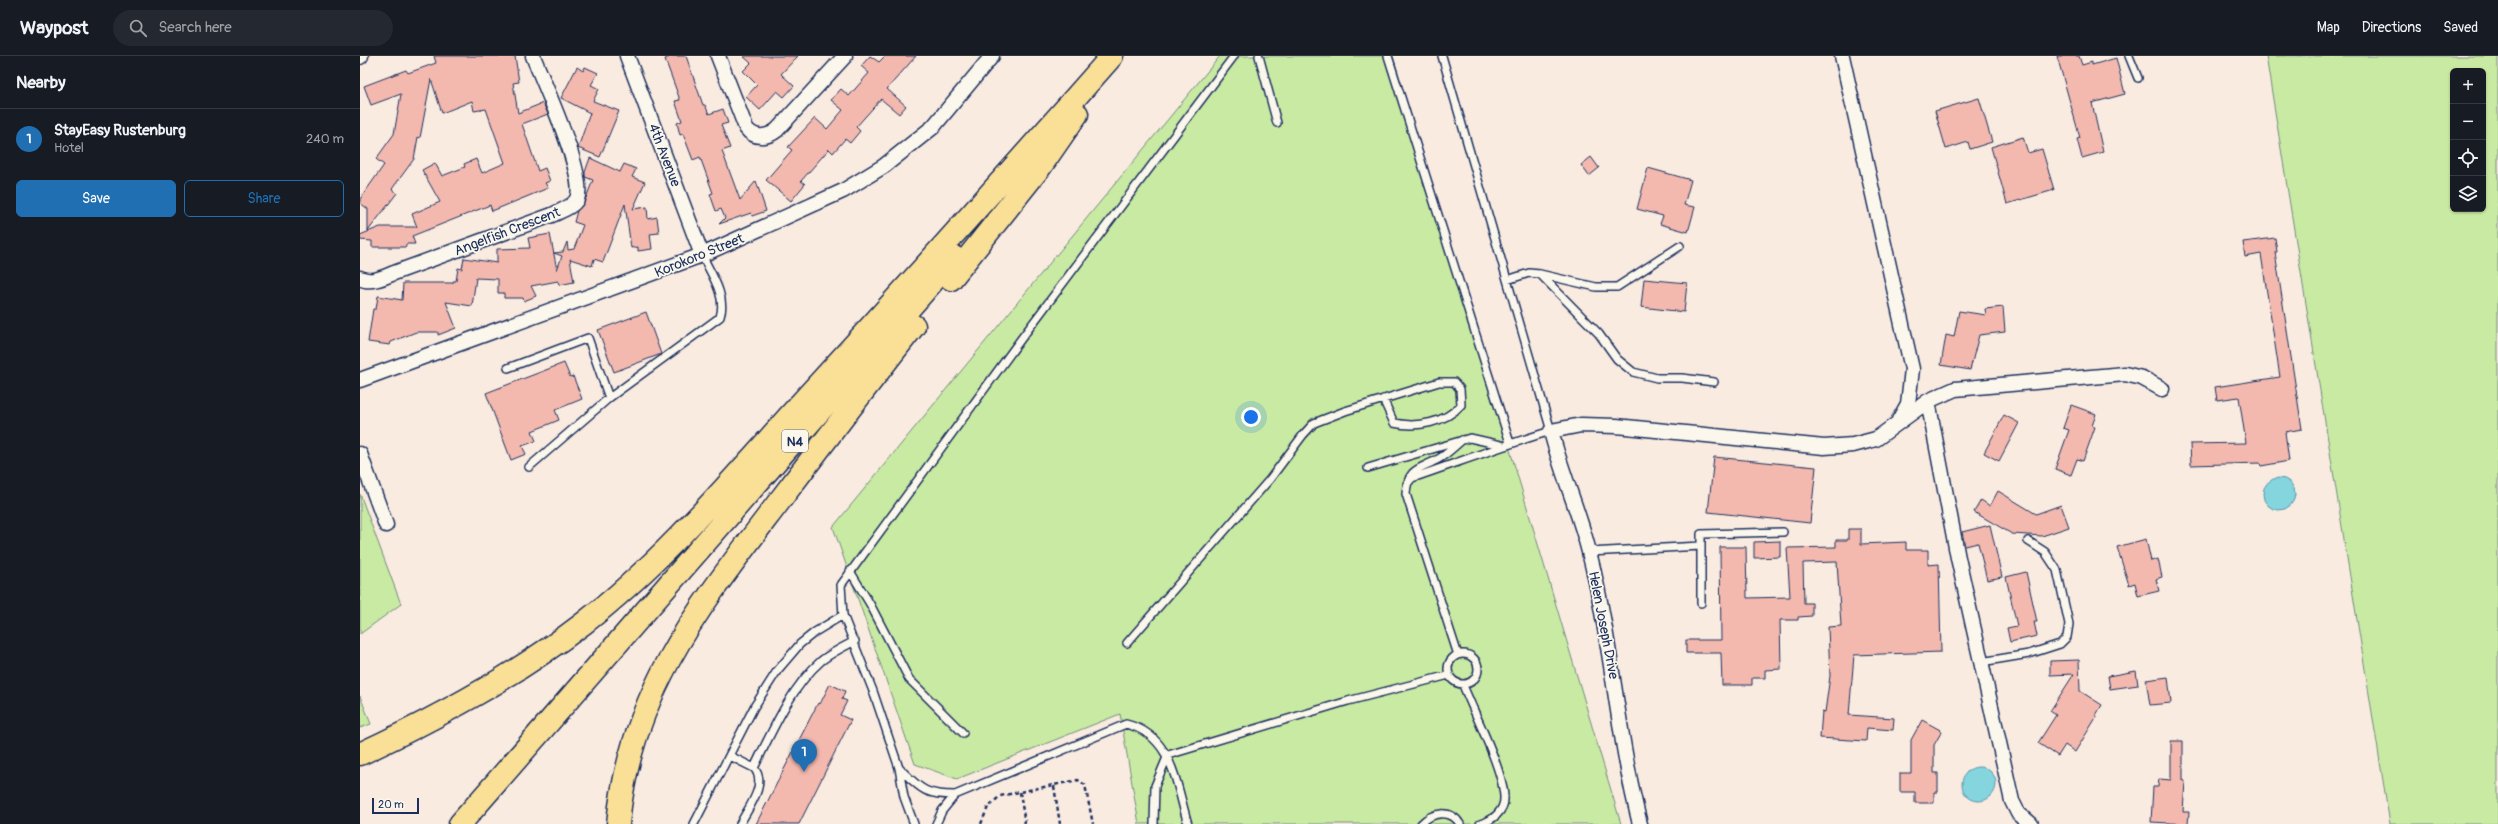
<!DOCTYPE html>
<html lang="en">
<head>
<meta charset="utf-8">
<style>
  body { margin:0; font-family:Pangolin,sans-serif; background:#242831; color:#f1f3f6 }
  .controls { position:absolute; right:12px; top:12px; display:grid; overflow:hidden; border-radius:6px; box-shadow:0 1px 3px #0004 }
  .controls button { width:36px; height:36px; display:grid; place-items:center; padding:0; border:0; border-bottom:1px solid #363941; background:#171b24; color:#f1f3f6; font:20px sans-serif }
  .scale { position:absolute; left:12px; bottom:10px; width:47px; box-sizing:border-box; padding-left:4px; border:2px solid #1b2f5e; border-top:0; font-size:11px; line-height:14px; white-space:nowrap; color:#1b2f5e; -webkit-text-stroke:3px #fbf7ec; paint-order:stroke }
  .you { position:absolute; left:891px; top:361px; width:14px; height:14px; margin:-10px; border:3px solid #fff; border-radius:50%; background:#1a73e8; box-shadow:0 0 0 6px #1a73e833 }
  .badge { display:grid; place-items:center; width:26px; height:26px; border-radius:50%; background:#1f6fb2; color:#fff; font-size:13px; font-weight:700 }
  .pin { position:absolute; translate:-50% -33px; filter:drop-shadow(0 1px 2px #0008) }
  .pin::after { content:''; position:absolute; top:21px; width:14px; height:12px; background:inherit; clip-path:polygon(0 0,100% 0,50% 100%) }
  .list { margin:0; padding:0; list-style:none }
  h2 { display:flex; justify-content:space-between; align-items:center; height:52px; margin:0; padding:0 16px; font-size:17px }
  h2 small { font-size:13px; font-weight:400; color:#9ea1a6 }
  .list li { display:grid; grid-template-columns:26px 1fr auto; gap:12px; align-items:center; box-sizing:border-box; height:60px; padding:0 16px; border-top:1px solid #363941 }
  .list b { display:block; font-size:15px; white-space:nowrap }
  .list p { margin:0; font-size:13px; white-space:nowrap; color:#9ea1a6 }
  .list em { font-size:13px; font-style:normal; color:#9ea1a6 }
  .actions { display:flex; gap:8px; padding:12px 16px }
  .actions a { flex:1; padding:9px 0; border:1px solid #1f6fb2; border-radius:6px; text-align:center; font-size:14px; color:#1f6fb2 }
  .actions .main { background:#1f6fb2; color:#fff }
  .icon { flex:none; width:22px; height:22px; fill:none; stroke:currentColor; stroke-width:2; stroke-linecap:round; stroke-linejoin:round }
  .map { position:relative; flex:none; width:2138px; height:768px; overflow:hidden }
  header { display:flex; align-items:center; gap:24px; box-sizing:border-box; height:56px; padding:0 20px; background:#171b24; border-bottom:1px solid #363941 }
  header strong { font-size:19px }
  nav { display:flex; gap:22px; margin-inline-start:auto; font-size:14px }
  .search { width:280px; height:36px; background:#242831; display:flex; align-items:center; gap:10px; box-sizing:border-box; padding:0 14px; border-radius:22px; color:#9ea1a6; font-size:15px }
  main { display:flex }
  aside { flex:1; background:#171b24 }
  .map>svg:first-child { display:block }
  .green { fill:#c9eaa2; stroke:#728c80; fill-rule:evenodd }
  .water { fill:#84d5de; stroke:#5a93ab }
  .building { fill:#f4b9ae; stroke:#1b2f5e }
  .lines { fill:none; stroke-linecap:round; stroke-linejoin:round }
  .service-casing { stroke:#1b2f5e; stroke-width:10 }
  .minor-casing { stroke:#1b2f5e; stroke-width:17 }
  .trunk-casing { stroke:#1b2f5e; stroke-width:25 }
  .path { stroke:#1b2f5e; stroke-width:2.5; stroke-dasharray:4 3; stroke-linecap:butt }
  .service { stroke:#fbf7ec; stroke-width:7 }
  .minor { stroke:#fbf7ec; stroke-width:14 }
  .trunk { stroke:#fadf96; stroke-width:22 }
  .labels { text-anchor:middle; stroke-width:3.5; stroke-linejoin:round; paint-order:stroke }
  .shield { fill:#fbf7ec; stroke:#5e6b89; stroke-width:1 }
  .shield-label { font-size:13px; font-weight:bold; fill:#1b2f5e }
  .street-label { font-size:14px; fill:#1b2f5e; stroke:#fbf7ec }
</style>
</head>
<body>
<header>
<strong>Waypost</strong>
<div class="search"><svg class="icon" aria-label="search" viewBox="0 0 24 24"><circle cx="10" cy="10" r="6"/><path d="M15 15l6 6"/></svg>Search here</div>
<nav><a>Map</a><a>Directions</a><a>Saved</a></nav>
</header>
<main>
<aside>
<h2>Nearby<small></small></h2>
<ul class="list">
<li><span class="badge">1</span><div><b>StayEasy Rustenburg</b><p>Hotel</p></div><em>240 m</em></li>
</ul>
<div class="actions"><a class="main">Save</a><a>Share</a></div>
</aside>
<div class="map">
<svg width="2138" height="768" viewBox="0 0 2138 768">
  <rect width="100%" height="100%" fill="#faebe0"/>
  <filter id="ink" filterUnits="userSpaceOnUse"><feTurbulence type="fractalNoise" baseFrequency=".025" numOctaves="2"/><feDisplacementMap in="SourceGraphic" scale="8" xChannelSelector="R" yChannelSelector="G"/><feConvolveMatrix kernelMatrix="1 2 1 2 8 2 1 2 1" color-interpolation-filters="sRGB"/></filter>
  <g filter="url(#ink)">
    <!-- green -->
    <path class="green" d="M860 0H1033L1261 768H779L760 658 597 723 555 708 473 471Z
      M1906 0H2138V768H2030ZM2093 15H2123V153H2093Z
      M0 438 41 548 0 578Z
      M0 640 11 668 0 672Z"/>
    <!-- water -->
    <path class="water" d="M1903 438a16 16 0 1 1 32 0a16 16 0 1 1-32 0Z
      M1602 728a17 17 0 1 1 34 0a17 17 0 1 1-34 0Z"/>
    <!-- building -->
    <path class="building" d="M74 0H155L159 26 153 27 158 57 183 47 188 58 162 68 178 115 185 112 190 125 185 127 188 132 132 155 130 149 52 180 55 188H46V191H12V185L0 184V179L20 171H57L52 158 80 146 62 114 75 107 82 120 105 111 104 108 116 103 122 117 145 107 126 53 114 55 112 45 82 57 71 23 60 82 58 81 54 103 32 133 37 137 8 175V153L0 147V143L24 109 16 103 34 78 41 38 11 49 4 30 46 14 48 17 76 7Z
      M312 0H326L343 49H345L349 58 363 53 368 67 361 69 370 92 362 95 380 144 396 125 406 155 392 160 391 157 359 168 365 162 361 153 356 155 350 138 353 137 340 101 333 104 323 78 320 79 317 67 322 65 315 45 320 44 305 3Z
      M383 0H438L421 18 434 30 424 41 417 35 400 54 386 41 397 29 383 15 391 7Z
      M510 0 519 6 525 0H556L527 33 546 50 539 58 521 43 496 71 500 75 490 87 485 83 473 97 469 93 441 125 445 128 431 145 406 124 432 94 428 91 455 62 467 73 483 54 471 44 481 33 489 40 509 17 501 10Z
      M1697 0H1719L1722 9 1732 6V9L1756 2 1765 38 1732 47 1743 96 1722 102 1717 83 1720 82Z
      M217 11 223 15 225 11 238 17 231 29 239 33 233 45 259 55 240 101 218 92 230 57 201 42Z
      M1619 42 1632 86 1610 93 1608 86 1586 93 1575 55Z
      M1663 81 1668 97 1682 93 1694 134 1647 148 1631 91Z
      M1231 101 1239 112 1229 120 1221 109Z
      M230 102 260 116 264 108 276 113 272 121 285 126 273 153 287 151 288 163 297 161 299 177 290 178 292 193 278 195V191L271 192 265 148 243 206 234 203 232 210 210 203 214 226 199 229 198 225 171 230 176 240 164 245 163 242H144V237H138V223L116 222 112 250 86 246 96 272 78 279V276H56L31 286 30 289 8 286 13 253H16L18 240 42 244 43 227H93V225H96L98 212 102 213 104 202 137 207V193L170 192 168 182 190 178 197 214 202 200 194 197 203 196 207 186 208 194 214 193 223 169 214 166 217 155 224 147 233 124 225 121V116Z
      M1288 112 1331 124 1324 149 1335 151 1328 176 1300 168 1303 160 1277 153Z
      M1915 182 1917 196H1915L1942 373 1925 376 1929 405 1901 410 1900 407 1831 409 1830 388 1886 387 1879 341 1857 344 1855 331 1920 321 1901 198 1885 201 1883 186Z
      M1284 223 1327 227 1324 256 1281 251Z
      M1643 251 1645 276 1619 279 1610 314 1581 309 1586 279 1594 281 1599 255 1626 259 1625 253Z
      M286 256 301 298 254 316 238 274Z
      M204 307 210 321 213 320 222 343 195 354 199 364 172 375 176 385 162 390 166 398 151 404 126 337Z
      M1711 349 1736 358 1732 370 1735 371 1723 405 1717 403 1711 419 1695 413 1709 374 1703 372Z
      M1644 359 1659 367 1639 405 1624 397Z
      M1354 401 1456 411 1450 467 1348 456Z
      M1638 435 1676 458 1701 449 1709 471 1682 480 1652 478 1614 456 1621 444 1630 450Z
      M1630 469 1642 521 1627 524 1618 487 1605 490 1602 476Z
      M1488 473H1501V488L1546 486V494H1568V509L1579 508 1581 596 1494 599 1489 659 1534 662 1533 674 1507 672 1506 685 1460 682 1462 655 1465 656 1470 620 1468 571 1481 570 1477 506 1443 507 1444 547H1452V560L1438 561V564H1420L1421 613 1405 614V622H1392V629H1362L1361 597H1326V584H1361L1360 491H1386L1387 542 1430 541 1427 492 1476 491V484H1488Z
      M1786 483 1791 505 1798 503 1802 521 1796 523 1799 535 1778 540 1775 527 1769 529 1757 491Z
      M1420 485V501L1394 502V486Z
      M1666 516 1677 566H1674L1677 580 1650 586 1647 572 1657 570 1646 521Z
      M1719 604 1720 635 1742 649 1736 659 1737 660 1715 696 1705 689 1698 700 1678 687 1696 659 1690 655 1714 618 1690 619V605Z
      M1776 615 1778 629 1750 633 1748 620Z
      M1808 621 1811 647 1790 649 1786 624Z
      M470 628 485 635 482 643 487 645 480 659 491 664 439 768H396L458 647 460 648Z
      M1562 664 1582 675 1574 689V717H1578V736H1574V747H1555V736H1540V717H1551V684Z
      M1811 685H1823V724L1825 725 1823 756H1829L1828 768 1791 766 1793 731H1798L1799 723 1811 724Z"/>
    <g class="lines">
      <defs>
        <path id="service" d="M899 0 917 67
          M1028 0 1150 387
          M1769 0 1778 22
          M1180 218 1239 278 1257 303 1273 316 1297 322H1322L1354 326
          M1147 224 1169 217 1180 218 1236 231H1257L1320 190
          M148 312 228 282 249 342
          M169 411 249 342 360 261C367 240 351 218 342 199
          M1008 412 1110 382 1141 389
          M1047 428 1052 422C1099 406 1144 389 1191 375L1082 0
          M1229 496 1341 490
          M490 515 510 548 549 623 603 677
          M1341 547V478L1423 476
          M767 587 910 423 943 379 954 367 985 355 1079 326H1094L1100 333 1101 349C1085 367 1057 372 1034 367L1023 343
          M1088 613a15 15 0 1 1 30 0a15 15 0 1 1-30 0Z
          M1098 599 1046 438C1048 410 1060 414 1080 402 1088 397 1095 390 1102 384
          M1621 606 1669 598 1700 588 1707 581 1709 568 1697 514 1685 496 1668 485
          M1103 629C1114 657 1143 713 1144 741 1145 755 1132 765 1120 768
          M370 700 394 712
          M539 712C561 733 564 739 595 739L766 668C813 679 816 729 828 768
          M334 768 394 651 417 615 440 588 455 576 483 559
          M380 768C388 752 408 728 394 712 411 677 431 631 461 605 471 597 483 591 495 585
          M554 768 544 741 539 712 513 635 483 559 481 529 661 283 874 0
          M576 768 582 755 595 739
          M794 768 795 730 808 699 988 645 1089 619
          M1061 768C1072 756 1091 753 1100 768"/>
        <path id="minor" d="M267 0 342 199
          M358 0 386 72C394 83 407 82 417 74L485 0
          M1482 0 1552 313 1548 348 1539 364
          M0 1 1 0
          M0 222C11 228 24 221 34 217L192 159C200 155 213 151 217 143 227 120 183 26 173 0
          M0 324 342 199 483 135 524 110 573 71 632 0
          M1568 345 1598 502 1652 745 1658 757 1671 768
          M0 398 26 469
          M1280 768C1257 679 1252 586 1229 496 1219 455 1201 416 1191 375L1221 369 1256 370 1464 391 1493 389 1516 383 1568 345 1595 333 1765 318 1782 322 1802 333"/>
        <path id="trunk" d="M591 223 681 110 717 58
          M0 698C79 661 155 620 224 567 306 503 374 421 443 345 547 231 650 116 752 0
          M100 768 594 201
          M258 768C270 634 343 546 421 443 465 385 509 327 554 270"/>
      </defs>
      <!-- service casing -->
      <use href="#service" class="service-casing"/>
      <!-- minor casing -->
      <use href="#minor" class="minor-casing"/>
      <!-- trunk casing -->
      <use href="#trunk" class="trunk-casing"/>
      <!-- path -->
      <path class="path" d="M694 730 700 768
        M660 736 665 768
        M621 768 628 751 640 740 718 724 725 729 733 768"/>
      <!-- service -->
      <use href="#service" class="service"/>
      <!-- minor -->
      <use href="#minor" class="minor"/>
      <!-- trunk -->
      <use href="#trunk" class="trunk"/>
    </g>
  </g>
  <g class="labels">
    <!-- shield labels -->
    <rect class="shield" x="422" y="374" width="26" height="22" rx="3"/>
    <g class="shield-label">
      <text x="435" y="390">N4</text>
    </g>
    <!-- street labels -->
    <g class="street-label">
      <text transform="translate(305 99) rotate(69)" y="5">4th Avenue</text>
      <text transform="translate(147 175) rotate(-21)" y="5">Angelfish Crescent</text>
      <text transform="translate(339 199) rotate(-22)" y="5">Korokoro Street</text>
      <text transform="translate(1244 569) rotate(79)" y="5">Helen Joseph Drive</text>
    </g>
  </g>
</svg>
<div class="controls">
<button>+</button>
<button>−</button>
<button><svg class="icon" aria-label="locate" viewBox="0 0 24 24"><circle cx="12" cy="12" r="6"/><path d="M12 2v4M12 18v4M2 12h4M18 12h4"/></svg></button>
<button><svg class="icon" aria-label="layers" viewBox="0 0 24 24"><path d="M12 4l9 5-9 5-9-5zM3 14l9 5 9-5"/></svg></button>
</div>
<div class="scale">20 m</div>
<div class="you"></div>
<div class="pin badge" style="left:444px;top:716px">1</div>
</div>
</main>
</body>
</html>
